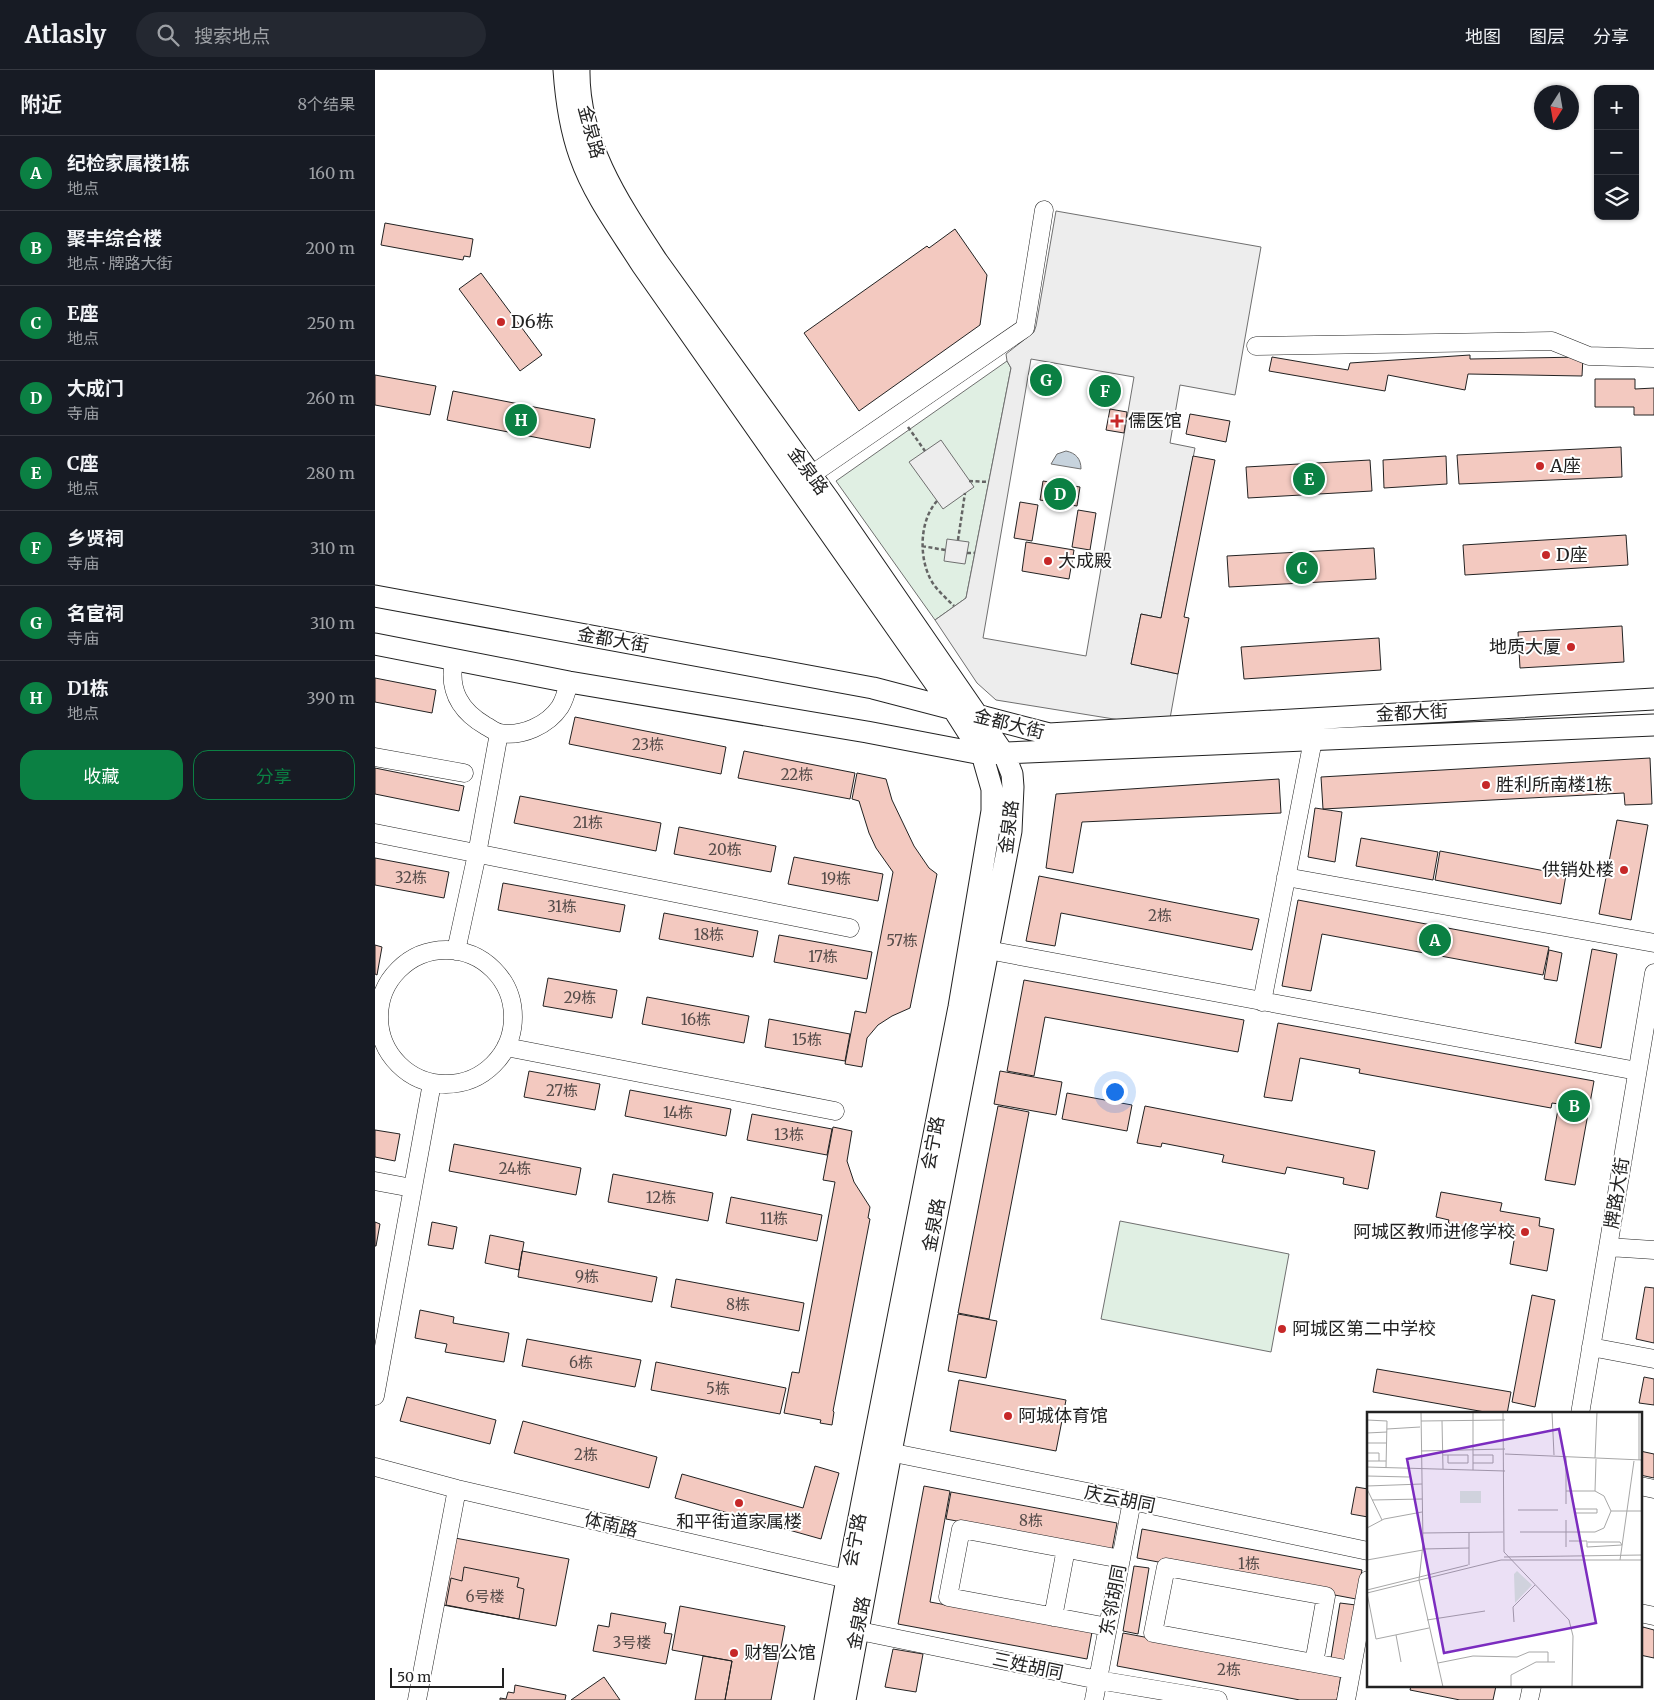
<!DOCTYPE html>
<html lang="zh">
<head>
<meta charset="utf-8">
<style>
  body { margin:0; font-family:Merriweather,"Noto Sans SC",serif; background:#242831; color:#f1f3f6 }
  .controls { position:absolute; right:15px; top:15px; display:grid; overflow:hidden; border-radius:10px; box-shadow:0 1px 4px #0004 }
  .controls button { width:45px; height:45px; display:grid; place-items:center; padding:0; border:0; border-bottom:1px solid #363941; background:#171b24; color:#f1f3f6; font:25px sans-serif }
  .compass { position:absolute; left:1159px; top:15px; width:45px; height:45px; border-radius:50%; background:#171b24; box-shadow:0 1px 4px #0004; rotate:191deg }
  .scale { position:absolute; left:15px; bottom:12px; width:114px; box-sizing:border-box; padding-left:5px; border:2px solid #222; border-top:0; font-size:14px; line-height:18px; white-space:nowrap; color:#222; -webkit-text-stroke:4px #fff; paint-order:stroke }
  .you { position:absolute; left:739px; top:1021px; width:18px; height:18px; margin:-12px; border:4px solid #fff; border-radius:50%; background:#1a73e8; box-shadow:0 0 0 8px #1a73e833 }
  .badge { display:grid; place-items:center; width:32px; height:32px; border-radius:50%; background:#0b8043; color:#fff; font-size:16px; font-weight:700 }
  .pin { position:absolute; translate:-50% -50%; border:2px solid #fff; box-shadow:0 1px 5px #0006 }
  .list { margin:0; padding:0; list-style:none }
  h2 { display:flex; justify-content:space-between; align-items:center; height:65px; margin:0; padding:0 20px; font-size:21px }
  h2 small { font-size:16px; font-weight:400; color:#9ea1a6 }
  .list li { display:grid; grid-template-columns:32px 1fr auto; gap:15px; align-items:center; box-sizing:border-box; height:75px; padding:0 20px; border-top:1px solid #363941 }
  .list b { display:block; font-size:19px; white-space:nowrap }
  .list p { margin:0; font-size:16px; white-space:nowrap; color:#9ea1a6 }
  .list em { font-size:16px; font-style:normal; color:#9ea1a6 }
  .actions { display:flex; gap:10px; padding:15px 20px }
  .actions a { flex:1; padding:11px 0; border:1px solid #0b8043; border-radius:15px; text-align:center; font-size:18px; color:#0b8043 }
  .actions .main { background:#0b8043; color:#fff }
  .icon { flex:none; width:28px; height:28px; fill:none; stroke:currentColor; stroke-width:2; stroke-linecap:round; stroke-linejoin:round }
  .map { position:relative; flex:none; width:1279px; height:1630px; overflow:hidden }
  header { display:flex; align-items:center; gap:30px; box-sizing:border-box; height:70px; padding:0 25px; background:#171b24; border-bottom:1px solid #363941 }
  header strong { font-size:24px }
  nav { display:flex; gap:28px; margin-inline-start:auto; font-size:18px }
  .search { width:350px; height:45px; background:#242831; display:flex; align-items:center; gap:12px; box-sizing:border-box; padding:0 18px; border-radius:28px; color:#9ea1a6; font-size:19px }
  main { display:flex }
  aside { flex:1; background:#171b24 }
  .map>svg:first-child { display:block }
  .green { fill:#e0efe3; stroke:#6f6f6f }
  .parking { fill:#ededed; stroke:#6f6f6f; fill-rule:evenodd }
  .water { fill:#c7d3dd; stroke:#6f6f6f }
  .building { fill:#f3c9c0; stroke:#222 }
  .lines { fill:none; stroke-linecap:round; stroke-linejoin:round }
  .minor-casing { stroke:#222; stroke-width:19 }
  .major-casing { stroke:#222; stroke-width:23 }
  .path { stroke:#646464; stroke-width:2.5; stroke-dasharray:4 2.5; stroke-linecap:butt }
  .minor { stroke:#fff; stroke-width:18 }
  .major { stroke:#fff; stroke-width:21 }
  .poi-dot { fill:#c62828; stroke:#fff; stroke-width:2 }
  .labels { text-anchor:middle; stroke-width:4; stroke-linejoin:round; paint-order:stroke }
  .number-label { font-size:15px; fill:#564c4a }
  .street-label { font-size:18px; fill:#222; stroke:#fff }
  .poi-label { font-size:18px; fill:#222; stroke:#fff; text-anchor:start }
  .inset-road { fill:none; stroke:#a7a7a7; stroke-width:1 }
  .view { fill:#7b2cbf; fill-opacity:0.15; stroke:#7b2cbf; stroke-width:2.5 }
  .inset-edge { fill:none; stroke:#222; stroke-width:2.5 }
</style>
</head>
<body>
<header>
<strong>Atlasly</strong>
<div class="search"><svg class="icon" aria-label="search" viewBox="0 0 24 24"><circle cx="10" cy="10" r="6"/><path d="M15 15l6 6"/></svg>搜索地点</div>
<nav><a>地图</a><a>图层</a><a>分享</a></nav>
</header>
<main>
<aside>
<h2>附近<small>8个结果</small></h2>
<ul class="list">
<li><span class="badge">A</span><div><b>纪检家属楼1栋</b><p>地点</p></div><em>160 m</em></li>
<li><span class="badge">B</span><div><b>聚丰综合楼</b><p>地点 · 牌路大街</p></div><em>200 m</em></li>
<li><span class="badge">C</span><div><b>E座</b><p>地点</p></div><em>250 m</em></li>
<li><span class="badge">D</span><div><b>大成门</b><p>寺庙</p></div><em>260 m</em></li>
<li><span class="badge">E</span><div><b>C座</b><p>地点</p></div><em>280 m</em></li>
<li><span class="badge">F</span><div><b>乡贤祠</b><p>寺庙</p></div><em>310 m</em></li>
<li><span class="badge">G</span><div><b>名宦祠</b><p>寺庙</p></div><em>310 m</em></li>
<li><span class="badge">H</span><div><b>D1栋</b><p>地点</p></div><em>390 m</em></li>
</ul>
<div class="actions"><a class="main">收藏</a><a>分享</a></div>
</aside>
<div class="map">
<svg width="1279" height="1630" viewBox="0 0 1279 1630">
  <rect width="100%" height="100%" fill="#fff"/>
  <!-- green -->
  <path class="green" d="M632 291 636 298 591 528 560 550 461 411Z
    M745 1151 914 1184 896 1282 726 1249Z"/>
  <!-- parking -->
  <path class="parking" d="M681 141 886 177 860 325 805 315 795 373 820 378 786 548 766 544 756 594 803 604 794 654 776 655 621 630 602 613 560 550 591 528 636 298 632 291 631 284 659 262 661 256ZM656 289 759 307 711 586 608 568Z
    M566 370 599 417 568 439 534 392Z
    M572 469 594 472 590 494 569 491Z"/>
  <!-- water -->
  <path class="water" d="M691 381C701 383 706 389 706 399L676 394 682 384Z"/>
  <!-- building -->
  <path class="building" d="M10 153 98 169 95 187 89 186 88 190 6 175Z
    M580 159 612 205 605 255 484 341 429 263 552 176 554 178Z
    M106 203 167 285 145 301 84 219Z
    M1095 285V289L1208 287 1207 306 1093 304 1090 320 1013 305 1010 321 894 301 897 287 973 300 975 293Z
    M663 297 683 300 679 323 659 320Z
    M0 305 61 316 55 345 0 335Z
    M722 308 742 312 738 334 718 331Z
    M1220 309H1260V319L1279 318V345H1259V337H1220Z
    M78 321 220 349 215 378 72 350Z
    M735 339 752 342 749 363 731 360Z
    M815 344 855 351 851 372 811 364Z
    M1246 377 1247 407 1084 414 1082 385Z
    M818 386 840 390 809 547 814 548 803 604 756 594 766 544 786 548Z
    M1071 386 1072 414 1009 418 1008 390Z
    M995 390 997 421 873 428 871 397Z
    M668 411 705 417 702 436 665 430Z
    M645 432 663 435 657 471 639 468Z
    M703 440 721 443 715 480 697 477Z
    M1251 465 1253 495 1090 505 1088 475Z
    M651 472 699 480 694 509 647 501Z
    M999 478 1001 509 854 517 852 486Z
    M1247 556 1249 592 1145 598 1143 562Z
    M1004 568 1006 600 869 609 866 577Z
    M0 608 61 620 57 643 0 632Z
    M200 647 351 677 346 704 194 674Z
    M369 681 480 703 475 729 363 708Z
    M1275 688 1277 734 1250 735 1249 723 948 739 946 707Z
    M0 698 89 716 84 741 0 724Z
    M482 703 511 709 517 730 539 776 554 798 562 804 535 938 517 946 503 955 492 968 487 997 470 994 480 941 491 943 518 802 501 778 494 763 484 731 477 729Z
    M904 709 906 743 707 752 698 803 671 798 681 724Z
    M145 726 286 753 281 781 139 753Z
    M940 738 967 742 960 792 933 787Z
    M1242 750 1273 755 1256 850 1224 844Z
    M304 757 401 776 396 802 299 784Z
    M986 768 1063 782 1058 810 981 796Z
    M1065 781 1191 805 1186 834 1060 810Z
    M419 787 508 804 503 831 413 814Z
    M0 788 74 802 69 828 0 815Z
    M664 806 884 849 877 880 686 843 680 876 651 871Z
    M128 813 250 835 245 862 123 840Z
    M923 830 1174 877 1168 905 947 864 936 921 907 916Z
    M289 843 383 861 378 887 284 869Z
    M404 865 497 882 492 909 399 892Z
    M0 875 7 877 2 905 0 904Z
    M1217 879 1242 884 1226 978 1200 973Z
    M1174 880 1187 883 1182 911 1169 909Z
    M173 908 242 920 237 948 168 936Z
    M649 910 869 950 863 982 670 947 659 1006 632 1001Z
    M272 927 374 946 369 973 267 954Z
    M394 949 475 964 470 991 390 977Z
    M903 953 1219 1011 1200 1115 1170 1110 1184 1034 1177 1033 1176 1038 984 1003 985 999 925 988 917 1031 889 1027Z
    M154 1001 225 1014 220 1040 149 1027Z
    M625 1001 687 1012 681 1045 619 1034Z
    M255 1020 356 1039 351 1066 250 1046Z
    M692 1023 757 1035 752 1061 687 1049Z
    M623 1036 654 1042 614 1249 583 1243Z
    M770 1036 1000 1081 993 1119 968 1114 969 1108 912 1097 910 1104 847 1092 849 1085 787 1073 786 1077 762 1073Z
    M377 1044 457 1059 452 1085 372 1070Z
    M458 1057 477 1061 472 1091 479 1112 495 1137 493 1148 495 1149 458 1341 459 1342 457 1355 445 1353 446 1350 409 1343 417 1302 424 1303 460 1112 448 1110Z
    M0 1060 25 1064 20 1091 0 1087Z
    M79 1074 206 1098 201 1125 74 1101Z
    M238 1104 338 1123 333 1151 233 1132Z
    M1066 1122 1127 1133 1125 1141 1165 1148 1164 1156 1179 1159 1172 1201 1135 1194 1140 1165 1073 1153 1074 1150 1061 1147Z
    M356 1127 447 1145 442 1171 351 1153Z
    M0 1152 5 1154 1 1176H0Z
    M57 1152 82 1157 78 1179 53 1175Z
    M115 1165 149 1172 144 1200 110 1193Z
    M147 1181 282 1207 277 1232 143 1207Z
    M301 1209 429 1233 424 1261 296 1237Z
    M1270 1217 1279 1218V1273L1261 1269Z
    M1157 1225 1180 1230 1160 1337 1137 1332Z
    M45 1240 79 1247 78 1253 134 1263 129 1292 70 1282 72 1274 40 1268Z
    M583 1244 622 1251 611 1308 573 1301Z
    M152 1269 266 1290 260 1317 147 1296Z
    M281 1292 411 1318 405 1344 276 1320Z
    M1002 1299 1136 1322 1132 1344H1121L998 1322Z
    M1269 1307 1279 1309V1335L1264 1333Z
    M584 1310 691 1330 681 1381 575 1361Z
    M32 1327 121 1350 115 1374 25 1351Z
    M148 1351 282 1387 274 1418 139 1383Z
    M1265 1381 1279 1384V1408L1265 1405Z
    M440 1396 464 1403 446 1469 300 1428 307 1404 428 1438Z
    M549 1416 575 1421 555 1532 717 1562 712 1589 523 1554Z
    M981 1417 993 1419V1447L976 1444Z
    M576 1422 742 1453 737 1480 571 1449Z
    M767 1459 987 1500 981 1529 762 1488Z
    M80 1468 194 1489 181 1556 68 1535Z
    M759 1496 774 1498 763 1564 748 1561Z
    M89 1497 144 1508 142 1517 149 1519 144 1549 71 1535 76 1508 87 1511Z
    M965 1533 981 1535 971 1591 956 1588Z
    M305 1536 410 1556 396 1630H350L357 1591 297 1580Z
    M236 1543 291 1553 289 1563 297 1564 291 1594 218 1581 223 1555 234 1557Z
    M1268 1557 1279 1560V1588L1265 1585V1568Z
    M748 1563 966 1604 962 1630H925L742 1596Z
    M518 1579 548 1584 541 1622 510 1617Z
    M328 1586 357 1591 350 1630H320Z
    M229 1607 245 1630H196Z
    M140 1615 191 1625 190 1630H125V1628L131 1629 133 1622 139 1623Z
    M1036 1616H1121L1118 1630H1085L1035 1620Z"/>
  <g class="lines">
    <defs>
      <path id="minor" d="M881 276 1177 271 1214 286 1279 288
        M436 405 650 258 669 140
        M79 590C73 620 85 641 111 656 115 658 120 662 125 663 147 667 173 655 185 637 190 629 192 620 194 612
        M0 687 89 703
        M0 763 475 858
        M911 807 1279 873
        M613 880 1262 1001
        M4 947a67 67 0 1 1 134 0a67 67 0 1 1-134 0Z
        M81 881 102 784 124 663
        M887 932 938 670
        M131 977 460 1041
        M0 1111 37 1118
        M1233 1177 1279 1180
        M1216 1277 1279 1289
        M0 1326 57 1013
        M1205 1344 1279 903
        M504 1380 757 1431 993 1481
        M0 1397 82 1419 472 1509
        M1265 1416 1279 1419
        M1265 1543 1279 1546
        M678 1547 691 1479
        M733 1557 573 1527 586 1459 746 1489
        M470 1558 723 1610 843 1630
        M939 1593 951 1526 791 1497 778 1563 976 1600
        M42 1630 82 1419
        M719 1630 757 1431
        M971 1630 993 1510
        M1154 1630 1157 1616"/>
      <path id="major" d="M189 0C191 29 195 58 205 86 219 126 245 160 267 195L579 640 607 684 617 719V741L584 937 472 1509 450 1630
        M204 0C203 72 244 133 282 191L454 430 629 684 637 704 638 717 636 761 516 1382 470 1630
        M0 526 498 618 674 664 1279 629
        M0 574 194 612 492 662 607 684 1279 655"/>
    </defs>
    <!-- minor casing -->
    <use href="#minor" class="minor-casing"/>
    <!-- major casing -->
    <use href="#major" class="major-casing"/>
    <!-- path -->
    <path class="path" d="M533 357 550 381
      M594 411 614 412
      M562 431C545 450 544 484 554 506 559 518 570 527 579 536
      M583 470 590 423
      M547 476 570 480
      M592 483H600"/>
    <!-- minor -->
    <use href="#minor" class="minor"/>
    <!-- major -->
    <use href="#major" class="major"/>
  </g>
  <!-- markers -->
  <g class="poi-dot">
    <circle cx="126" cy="252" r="5"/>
    <path d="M739.5 343.5h5v5h5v5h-5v5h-5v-5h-5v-5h5z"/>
    <circle cx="1165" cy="396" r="5"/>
    <circle cx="1171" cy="485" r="5"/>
    <circle cx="673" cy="491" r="5"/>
    <circle cx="1196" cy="577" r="5"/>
    <circle cx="1111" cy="715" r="5"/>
    <circle cx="1249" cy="800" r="5"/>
    <circle cx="1150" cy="1162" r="5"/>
    <circle cx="907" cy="1259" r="5"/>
    <circle cx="633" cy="1346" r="5"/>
    <circle cx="364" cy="1433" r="5"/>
    <circle cx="359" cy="1583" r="5"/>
  </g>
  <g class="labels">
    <!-- number labels -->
    <g class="number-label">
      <text x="273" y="680">23栋</text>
      <text x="422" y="710">22栋</text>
      <text x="213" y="758">21栋</text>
      <text x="350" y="785">20栋</text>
      <text x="36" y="813">32栋</text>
      <text x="461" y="814">19栋</text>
      <text x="187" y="842">31栋</text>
      <text x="785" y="851">2栋</text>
      <text x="334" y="870">18栋</text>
      <text x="527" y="876">57栋</text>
      <text x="448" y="892">17栋</text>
      <text x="205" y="933">29栋</text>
      <text x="321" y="955">16栋</text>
      <text x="432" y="975">15栋</text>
      <text x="187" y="1026">27栋</text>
      <text x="303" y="1048">14栋</text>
      <text x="414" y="1070">13栋</text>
      <text x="140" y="1104">24栋</text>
      <text x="286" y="1133">12栋</text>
      <text x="399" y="1154">11栋</text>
      <text x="212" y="1212">9栋</text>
      <text x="363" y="1240">8栋</text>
      <text x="206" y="1298">6栋</text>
      <text x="343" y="1324">5栋</text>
      <text x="211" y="1390">2栋</text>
      <text x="656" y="1456">8栋</text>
      <text x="874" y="1499">1栋</text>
      <text x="110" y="1532">6号楼</text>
      <text x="257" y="1578">3号楼</text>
      <text x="854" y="1605">2栋</text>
    </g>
    <!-- street labels -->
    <g class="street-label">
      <text transform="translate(216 62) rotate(75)" y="6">金泉路</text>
      <text transform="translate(433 401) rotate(54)" y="6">金泉路</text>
      <text transform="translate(238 570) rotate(10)" y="6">金都大街</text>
      <text transform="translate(1037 643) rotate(-3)" y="6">金都大街</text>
      <text transform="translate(634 654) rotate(14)" y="6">金都大街</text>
      <text transform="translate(634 757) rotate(-83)" y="6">金泉路</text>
      <text transform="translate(558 1073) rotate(-79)" y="6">会宁路</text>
      <text transform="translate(1242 1123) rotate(-81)" y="6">牌路大街</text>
      <text transform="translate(559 1155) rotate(-79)" y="6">金泉路</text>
      <text transform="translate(745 1429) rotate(12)" y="6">庆云胡同</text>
      <text transform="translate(236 1455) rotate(13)" y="6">体南路</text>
      <text transform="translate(480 1470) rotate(-79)" y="6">会宁路</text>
      <text transform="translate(738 1530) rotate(-79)" y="6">东邻胡同</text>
      <text transform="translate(484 1553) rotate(-79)" y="6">金泉路</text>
      <text transform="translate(653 1596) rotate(12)" y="6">三姓胡同</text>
    </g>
    <!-- poi labels -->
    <g class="poi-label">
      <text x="136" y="258">D6栋</text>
      <text x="753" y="357">儒医馆</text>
      <text x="1175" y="402">A座</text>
      <text x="1181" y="491">D座</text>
      <text x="683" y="497">大成殿</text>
      <text x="1186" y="583" text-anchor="end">地质大厦</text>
      <text x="1121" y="721">胜利所南楼1栋</text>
      <text x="1239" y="806" text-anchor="end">供销处楼</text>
      <text x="1140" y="1168" text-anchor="end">阿城区教师进修学校</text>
      <text x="917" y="1265">阿城区第二中学校</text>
      <text x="643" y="1352">阿城体育馆</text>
      <text x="364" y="1458" text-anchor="middle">和平街道家属楼</text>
      <text x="369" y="1589">财智公馆</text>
    </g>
  </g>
  <!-- overview -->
  <g transform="translate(992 1342)">
    <rect width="275" height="275" fill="#fff"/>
    <path d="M93 79H114V91H93ZM150 159 165 173 148 191 147 162Z" fill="#e0efe3"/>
    <path class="inset-road" d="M54 0 56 132 52 168 76 275M106 0V58M136 0 137 140 202 208 206 224 205 275M185 0 187 43M272 0V48M0 8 20 9 19 56M54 9 138 8M75 9 76 57M20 17 53 15M0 21 20 20M0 31H20M54 39 138 37M0 41H12V49M138 42 275 48M76 43H101V51H81V43M106 43H126V51H106M199 45V92M228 46 230 0M0 49H19M0 55 138 59M0 64 42 65M0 74 55 72M0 77 15 108M228 79 229 47M5 88 55 87M207 97H230V101H207M151 98H191M244 99H275M0 116 17 107 55 100M153 120H228L237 116 244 99 237 84 228 79H199M56 121 136 120M102 121V153M202 129H220V135L255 133M221 130H253L255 133M199 135V108M56 137 102 136M137 145 275 143M0 148 56 138M253 148 267 49M0 178 101 153M0 181 9 227 62 216M0 181 134 148H275M60 208 118 199M147 210 146 195 168 173M29 223 34 250M71 251 106 244 150 245 162 240H181V250M144 275V263L169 250H188"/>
    <path class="view" d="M192 17 229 211 77 241 40 47Z"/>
    <rect width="275" height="275" class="inset-edge"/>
  </g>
</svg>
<div class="controls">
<button>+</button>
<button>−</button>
<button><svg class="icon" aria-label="layers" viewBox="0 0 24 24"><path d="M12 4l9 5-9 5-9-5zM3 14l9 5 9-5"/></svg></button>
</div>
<svg class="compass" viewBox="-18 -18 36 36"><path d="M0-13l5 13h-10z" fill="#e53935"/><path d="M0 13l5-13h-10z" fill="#9ea1a6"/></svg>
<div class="scale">50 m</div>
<div class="you"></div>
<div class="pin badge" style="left:1060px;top:870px">A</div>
<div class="pin badge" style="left:1199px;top:1036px">B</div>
<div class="pin badge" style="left:927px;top:498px">C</div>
<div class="pin badge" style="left:685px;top:424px">D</div>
<div class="pin badge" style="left:934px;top:409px">E</div>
<div class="pin badge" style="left:730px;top:321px">F</div>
<div class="pin badge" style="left:671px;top:310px">G</div>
<div class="pin badge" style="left:146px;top:350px">H</div>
</div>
</main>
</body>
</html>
